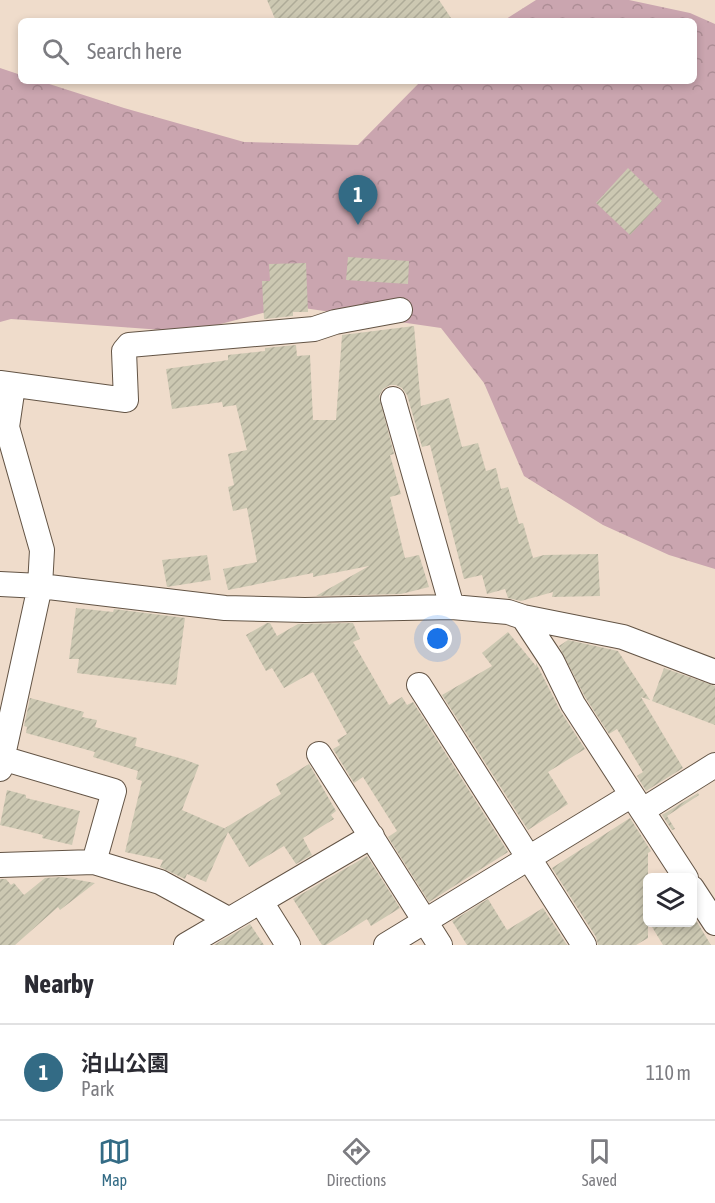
<!DOCTYPE html>
<html lang="en">
<head>
<meta charset="utf-8">
<style>
  body { margin:0; font-family:"Asap Condensed","Noto Sans JP",sans-serif; background:#f2f2f3; color:#2b2b33 }
  .controls { position:absolute; right:18px; bottom:18px; display:grid; overflow:hidden; border-radius:9px; box-shadow:0 3px 9px #0003 }
  .controls button { width:54px; height:54px; display:grid; place-items:center; padding:0; border:0; border-bottom:2px solid #e1e1e2; background:#fff; color:#2b2b33; font:30px sans-serif }
  .you { position:absolute; left:438px; top:639px; width:21px; height:21px; margin:-15px; border:4px solid #fff; border-radius:50%; background:#1a73e8; box-shadow:0 0 0 9px #1a73e833 }
  .badge { display:grid; place-items:center; width:39px; height:39px; border-radius:50%; background:#336b85; color:#fff; font-size:20px; font-weight:700 }
  .pin { position:absolute; translate:-50% -50px; filter:drop-shadow(0 2px 3px #0008) }
  .pin::after { content:''; position:absolute; top:32px; width:21px; height:18px; background:inherit; clip-path:polygon(0 0,100% 0,50% 100%) }
  .list { margin:0; padding:0; list-style:none }
  h2 { display:flex; justify-content:space-between; align-items:center; height:78px; margin:0; padding:0 24px; font-size:26px }
  h2 small { font-size:20px; font-weight:400; color:#7c7c81 }
  .list li { display:grid; grid-template-columns:39px 1fr auto; gap:18px; align-items:center; box-sizing:border-box; height:96px; padding:0 24px; border-top:2px solid #e1e1e2 }
  .list b { display:block; font-size:22px; white-space:nowrap }
  .list p { margin:0; font-size:20px; white-space:nowrap; color:#7c7c81 }
  .list em { font-size:20px; font-style:normal; color:#7c7c81 }
  .icon { flex:none; width:33px; height:33px; fill:none; stroke:currentColor; stroke-width:2; stroke-linecap:round; stroke-linejoin:round }
  .map { position:relative; flex:none; width:715px; height:945px; overflow:hidden }
  .search { position:absolute; background:#fff; box-shadow:0 3px 9px #0003; left:18px; right:18px; top:18px; height:66px; display:flex; align-items:center; gap:15px; box-sizing:border-box; padding:0 21px; border-radius:9px; color:#7c7c81; font-size:22px }
  .sheet { height:174px; background:#fff }
  nav { display:flex; justify-content:space-around; align-items:center; box-sizing:border-box; height:84px; border-top:2px solid #e1e1e2; background:#fff; font-size:16px; color:#7c7c81 }
  nav a { display:grid; justify-items:center; gap:3px }
  nav .on { color:#336b85 }
  .map>svg:first-child { display:block }
  .park { fill:url(#park-crowns) }
  .building { fill:url(#building-hatch) }
  .lines { fill:none; stroke-linecap:round; stroke-linejoin:round }
  .street-casing { stroke:#635445; stroke-width:26 }
  .street { stroke:#fff; stroke-width:24 }
</style>
</head>
<body>
<div class="map">
<svg width="715" height="945" viewBox="0 0 715 945">
  <defs>
    <pattern id="park-crowns" width="20" height="18" patternUnits="userSpaceOnUse" patternTransform="scale(1.5)"><rect width="20" height="18" fill="#caa5af"/><path d="M2 6a3 3 0 1 1 6 0M12 15a3 3 0 1 1 6 0" fill="none" stroke="#ad8d95"/></pattern>
    <pattern id="building-hatch" width="6" height="6" patternUnits="userSpaceOnUse" patternTransform="scale(1.5)"><rect width="6" height="6" fill="#ccc8b2"/><path d="M-1 1l2-2M0 6l6-6M5 7l2-2" fill="none" stroke="#aeab98"/></pattern>
  </defs>
  <rect width="100%" height="100%" fill="#efdccb"/>
  <!-- park -->
  <path class="park" d="M536 0H629L690 13 715 24V569L669 555 603 525 524 476 484 383 441 328 290 306 190 332 11 319 0 322V68L21 75V81H40L124 108 244 142 358 145 421 81H694V21H503Z"/>
  <!-- building -->
  <path class="building" d="M267 0H439L453 21H276Z
    M628 168 662 201 630 235 596 203Z
    M348 257 409 261 408 284 346 280Z
    M306 263 308 312H293V316L264 319 262 281H270L269 264Z
    M414 326 421 406 449 398 462 447 478 443 486 471 496 468 501 489 508 487 519 524 523 523 533 558 544 555 598 554 600 596 552 597 553 592 521 601 508 598 505 589 487 594 482 575 464 579 430 445 422 447 407 395 402 388 396 385H390L383 389 379 396 394 454 390 455 401 494 390 497 405 558 419 555 429 587 401 594 316 596 369 566 313 577V573L228 590 223 569 257 562 247 508 233 511 228 487 234 485 228 454 247 450 236 405 223 407 222 402 172 409 166 369 228 360V355L265 351V348L296 345 297 356 310 355 313 420H336L342 335Z
    M207 555 211 580 167 587 162 560Z
    M76 608 113 612 114 609 185 618 176 685 77 673 79 659H69Z
    M267 623H270L277 636 298 624 353 623 360 639 353 642 389 705 402 697 407 705 413 702 508 852 429 902 388 837 397 831 363 777 354 783 333 749 340 745 337 740 347 734 313 672 284 688 272 668 266 671 246 635Z
    M508 632 536 666V663L561 712 585 749 548 772 568 804 528 830 442 695 492 666 482 653Z
    M568 640 618 651 650 700 641 697 683 768 646 791 637 776 643 772 617 729 609 734 585 697 559 646Z
    M664 668 715 686V725L652 701Z
    M30 698 84 712 82 717 97 720 95 727 137 738 135 746 183 759 199 765 182 810 226 829 225 828 281 794 276 784 309 764 336 811 331 815 334 819 303 838 312 855 296 864 284 846 249 867 228 832 206 882 187 874 185 879 160 867 163 860 125 852 142 781 136 779 138 771 93 757 95 752 26 733 27 727 24 726Z
    M7 790 26 795V798L80 811 72 845 42 838 43 835 0 825Z
    M698 793 699 795 667 816 675 829 672 830 662 815Z
    M630 818 651 851 648 853V938L636 945H598L596 937 552 868Z
    M367 856 400 908 371 926 367 919 326 945H322L293 899Z
    M62 877 95 883 60 910 58 907 15 945H0V879H6L11 885 14 883 24 895 45 878Z
    M488 899 507 930 543 908 567 945H467L452 921Z
    M694 917 711 945H663L649 922H693Z
    M250 924 264 945H214Z"/>
  <g class="lines">
    <defs>
      <path id="street" d="M0 383 126 400 124 351 129 345 314 329 335 322 400 310
        M393 399 452 607
        M0 584 40 586 225 608 305 610 452 607 508 612 523 617 623 637 715 672
        M523 617 552 661 573 704 632 795
        M419 685 584 945
        M319 754 440 945
        M2 758 114 791 94 862
        M0 769 40 586 42 550 7 427 13 386
        M643 810 715 765
        M0 865 94 862 160 882 228 919
        M692 888 715 923
        M261 902 288 945
        M186 945 372 836
        M386 945 632 795 686 878"/>
    </defs>
    <!-- street casing -->
    <use href="#street" class="street-casing"/>
    <!-- street -->
    <use href="#street" class="street"/>
  </g>
</svg>
<div class="controls">
<button><svg class="icon" aria-label="layers" viewBox="0 0 24 24"><path d="M12 4l9 5-9 5-9-5zM3 14l9 5 9-5"/></svg></button>
</div>
<div class="you"></div>
<div class="pin badge" style="left:358px;top:225px">1</div>
<div class="search"><svg class="icon" aria-label="search" viewBox="0 0 24 24"><circle cx="10" cy="10" r="6"/><path d="M15 15l6 6"/></svg>Search here</div>
</div>
<section class="sheet">
<h2>Nearby<small></small></h2>
<ul class="list">
<li><span class="badge">1</span><div><b>泊山公園</b><p>Park</p></div><em>110 m</em></li>
</ul>
</section>
<nav>
<a class="on"><svg class="icon" aria-label="map" viewBox="0 0 24 24"><path d="M3 6l6-2 6 2 6-2v14l-6 2-6-2-6 2zM9 4v14M15 6v14"/></svg>Map</a>
<a><svg class="icon" aria-label="directions" viewBox="0 0 24 24"><path d="M12 3l9 9-9 9-9-9zM9 14v-3h6M13 9l2 2-2 2"/></svg>Directions</a>
<a><svg class="icon" aria-label="saved" viewBox="0 0 24 24"><path d="M7 4h10v16l-5-4-5 4z"/></svg>Saved</a>
</nav>
</body>
</html>
